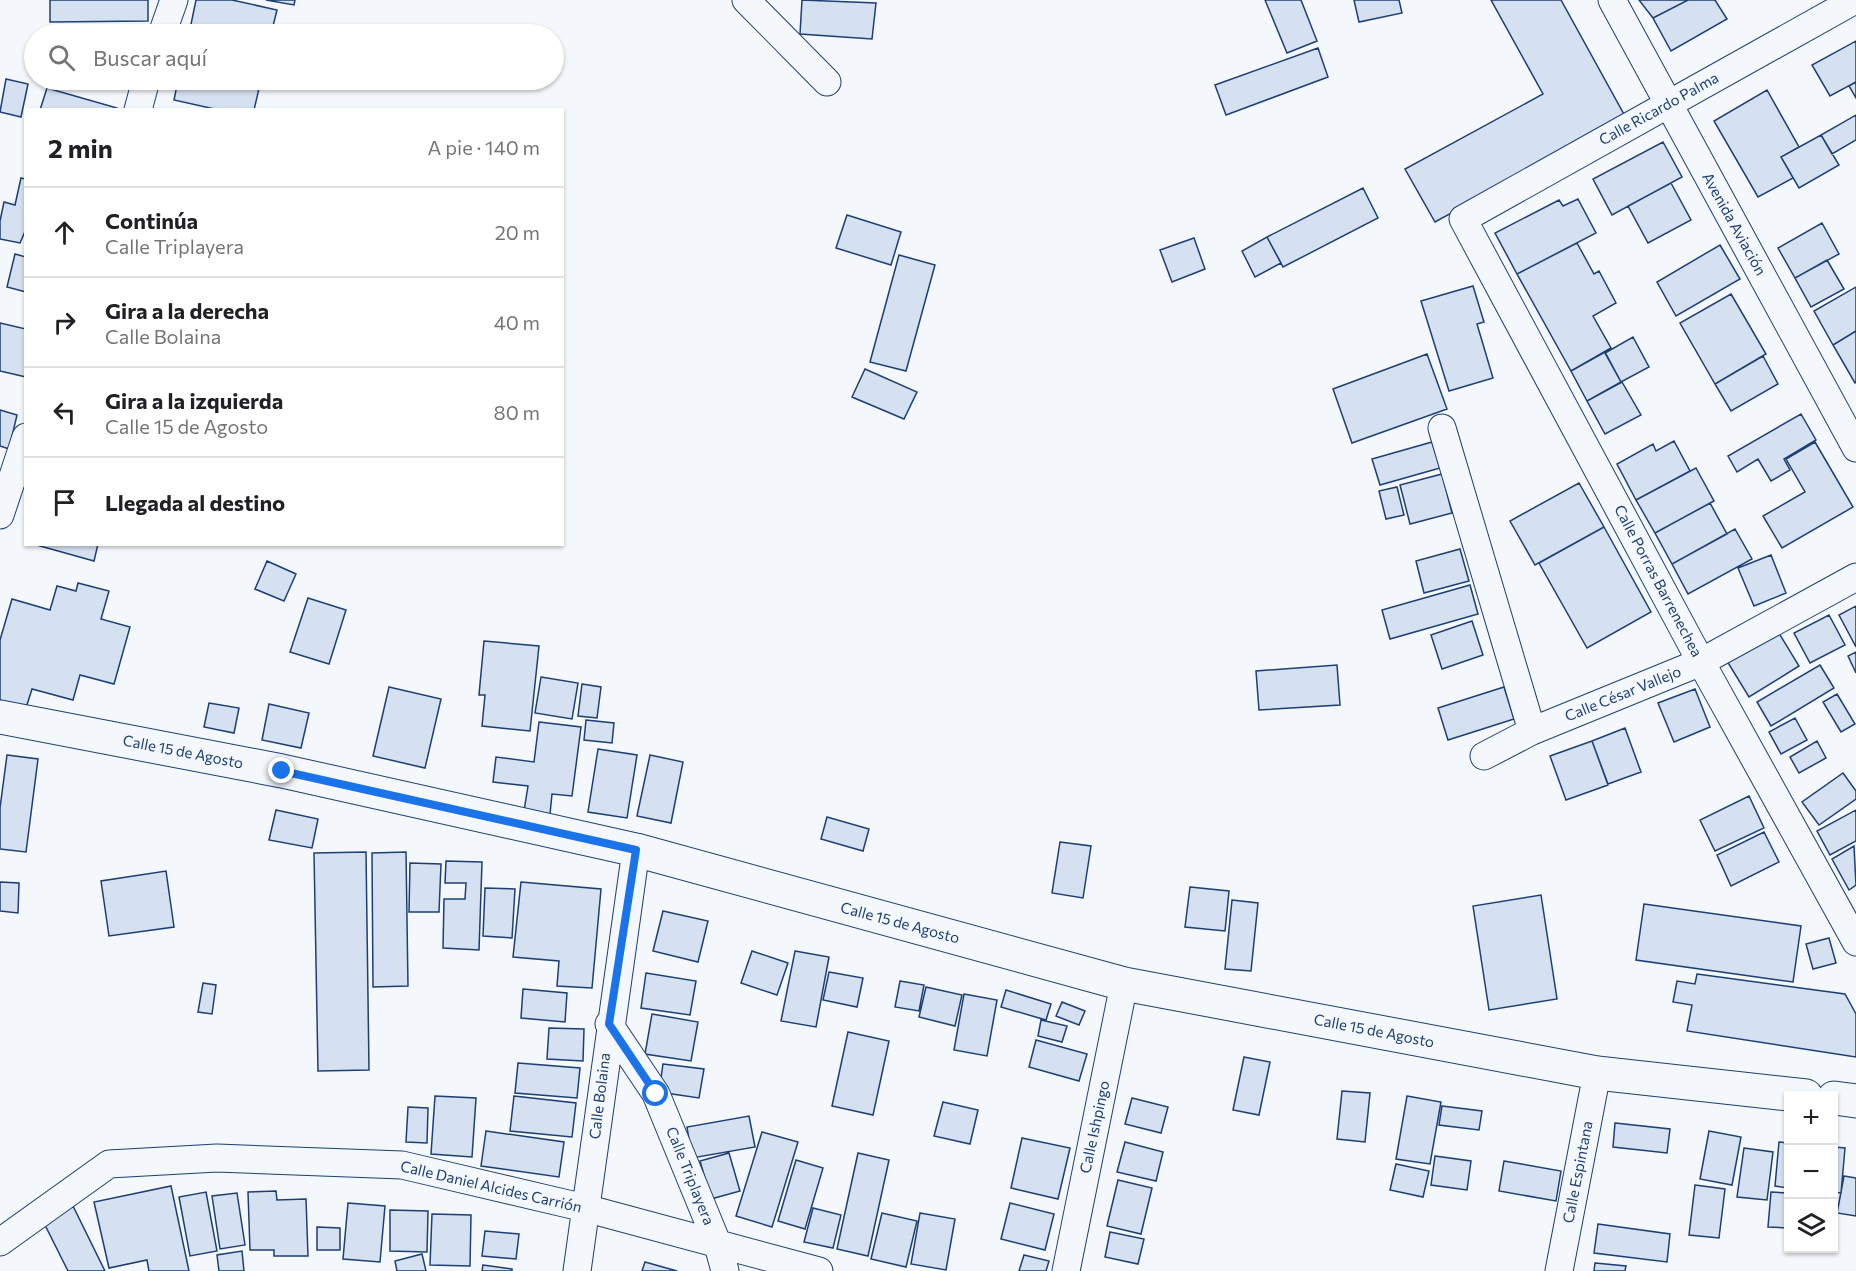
<!DOCTYPE html>
<html lang="es">
<head>
<meta charset="utf-8">
<style>
  body { margin:0; font-family:Commissioner,sans-serif; background:#f6f6f6; color:#202124 }
  .controls { position:absolute; right:18px; bottom:18px; display:grid; overflow:hidden; border-radius:0px; box-shadow:0 2px 4px #0004 }
  .controls button { width:54px; height:54px; display:grid; place-items:center; padding:0; border:0; border-bottom:2px solid #e0e0e0; background:#fff; color:#202124; font:30px sans-serif }
  .stop { position:absolute; width:18px; height:18px; margin:-14px; border:4px solid #1a73e8; border-radius:50%; background:#fff }
  .stop.end { background:#1a73e8; border-color:#fff; box-shadow:0 2px 6px #0008 }
  .list { margin:0; padding:0; list-style:none }
  h2 { display:flex; justify-content:space-between; align-items:center; height:78px; margin:0; padding:0 24px; font-size:26px }
  h2 small { font-size:20px; font-weight:400; color:#757577 }
  .list li { display:grid; grid-template-columns:39px 1fr auto; gap:18px; align-items:center; box-sizing:border-box; height:90px; padding:0 24px; border-top:2px solid #e0e0e0 }
  .list b { display:block; font-size:22px; white-space:nowrap }
  .list p { margin:0; font-size:20px; white-space:nowrap; color:#757577 }
  .list em { font-size:20px; font-style:normal; color:#757577 }
  .icon { flex:none; width:33px; height:33px; fill:none; stroke:currentColor; stroke-width:2; stroke-linecap:round; stroke-linejoin:round }
  .map { position:relative; flex:none; width:1856px; height:1271px; overflow:hidden }
  .search { position:absolute; background:#fff; box-shadow:0 2px 4px #0004; left:24px; top:24px; width:540px; height:66px; display:flex; align-items:center; gap:15px; box-sizing:border-box; padding:0 21px; border-radius:33px; color:#757577; font-size:22px }
  .panel { position:absolute; background:#fff; box-shadow:0 2px 4px #0004; left:24px; top:108px; width:540px; height:438px; border-radius:0px }
  .map>svg:first-child { display:block }
  .building { fill:#d5e0f0; stroke:#1d3f73; stroke-width:1.5 }
  .lines { fill:none; stroke-linecap:round; stroke-linejoin:round }
  .minor-casing { stroke:#1d3f73; stroke-width:29 }
  .tertiary-casing { stroke:#1d3f73; stroke-width:35 }
  .minor { stroke:#f4f7fb; stroke-width:27 }
  .tertiary { stroke:#f4f7fb; stroke-width:33 }
  .route { stroke:#1a73e8; stroke-width:8 }
  .labels { text-anchor:middle; stroke-width:4.5; stroke-linejoin:round; paint-order:stroke }
  .street-label { font-size:15px; fill:#1d3f73; stroke:#f4f7fb }
</style>
</head>
<body>
<div class="map">
<svg width="1856" height="1271" viewBox="0 0 1856 1271">
  <rect width="100%" height="100%" fill="#f4f7fb"/>
  <!-- building -->
  <path class="building" d="M50 0H148V21L50 22Z
    M196 0H232L277 10 271 34H189Z
    M266 0H295L294 5Z
    M802 0 876 3 872 39 800 34Z
    M1265 0H1301L1317 41 1287 53Z
    M1354 0H1399L1402 13 1359 22Z
    M1491 0H1561L1626 118 1435 222 1405 169 1543 94Z
    M1639 0H1688L1653 18Z
    M1688 0H1715L1727 19 1671 51 1653 18Z
    M1856 41V82L1830 96 1812 65Z
    M1318 48 1328 77 1226 115 1215 85Z
    M6 79 28 84 21 117 0 112Z
    M178 80H261L254 110H219L174 100Z
    M1856 82V98L1849 86Z
    M47 88 117 108V110H40Z
    M1767 90 1799 147 1781 157 1793 178 1758 197 1714 121Z
    M1856 115V140L1832 154 1821 135Z
    M1821 135 1839 165 1799 188 1781 157Z
    M1663 142 1682 177 1612 215 1593 179Z
    M21 178 26 179V229L20 243 0 239V221L4 202 15 205Z
    M1671 183 1691 220 1648 243 1628 206Z
    M1363 188 1378 218 1283 267 1267 237Z
    M1578 199 1596 233 1517 274 1495 233 1559 200 1563 206Z
    M847 215 901 232 891 265 836 248Z
    M1822 223 1839 254 1795 278 1778 248Z
    M1267 237 1281 263 1255 277 1242 251Z
    M1194 238 1205 269 1172 282 1160 250Z
    M1577 243 1594 274 1599 271 1616 303 1593 316 1611 348 1571 371 1517 274Z
    M1720 245 1740 279 1676 316 1657 282Z
    M15 254 26 257V292L7 287Z
    M899 255 935 265 906 371 870 362Z
    M1827 260 1844 289 1811 307 1795 278Z
    M1473 286 1484 322 1477 324 1493 378 1449 391 1421 301Z
    M1856 287V331L1833 345 1814 311Z
    M1731 294 1766 354 1715 384 1680 323Z
    M0 323 26 329V377L0 371Z
    M1856 331V382L1855 383 1833 345Z
    M1633 337 1649 367 1621 382 1605 353Z
    M1605 352 1621 382 1587 401 1571 371Z
    M1427 354 1447 409 1352 443 1333 389Z
    M1763 356 1778 384 1731 411 1715 384Z
    M865 369 917 392 904 419 852 397Z
    M1622 382 1641 415 1605 434 1587 401Z
    M0 410 17 415 9 449 0 446Z
    M1801 414 1816 440 1784 459 1790 470 1771 481 1758 459 1737 472 1728 456Z
    M1674 441 1690 471 1636 500 1617 464 1653 444 1656 451Z
    M1432 442 1440 468 1380 485 1372 459Z
    M1815 442 1853 507 1782 548 1763 516 1805 492 1786 459Z
    M1696 468 1714 501 1655 533 1636 500Z
    M1442 474 1452 513 1410 524 1400 485Z
    M1579 483 1604 527 1535 565 1510 521Z
    M1397 487 1404 515 1386 519 1379 491Z
    M1710 503 1727 534 1672 564 1655 533Z
    M1604 527 1651 612 1587 648 1539 563Z
    M1735 529 1752 559 1688 594 1672 564Z
    M33 544H98L94 561Z
    M1460 549 1469 581 1424 593 1416 561Z
    M1771 555 1786 593 1754 606 1738 568Z
    M267 561 296 574 284 601 255 589Z
    M78 583 109 591 101 619 130 627 114 684 80 675 73 700 32 689 26 708 0 700V640L12 599 50 610 57 586 76 591Z
    M1470 585 1478 614 1390 639 1382 610Z
    M308 598 346 610 329 664 290 652Z
    M1856 606V647L1839 615Z
    M1829 615 1845 645 1810 663 1794 633Z
    M1472 621 1483 655 1442 669 1431 635Z
    M1777 630 1799 666 1749 697 1727 661Z
    M484 641 539 646 530 731 482 726 485 695H479Z
    M1856 652V673L1848 656Z
    M1337 665 1340 705 1259 710 1256 671Z
    M1820 665 1834 688 1771 726 1757 702Z
    M541 677 578 683 572 719 535 713Z
    M582 684 601 687 597 718 578 716Z
    M389 687 441 699 425 768 373 756Z
    M1504 687 1514 719 1448 740 1438 708Z
    M1695 689 1710 727 1674 742 1658 703Z
    M1837 694 1855 724 1841 732 1823 702Z
    M209 703 239 708 234 733 204 727Z
    M269 704 309 713 301 748 262 740Z
    M1795 718 1807 740 1781 754 1769 732Z
    M586 720 614 723 612 743 584 740Z
    M539 722 581 727 572 796 552 794 550 814 524 811 528 786 493 782 496 757 534 762Z
    M1625 728 1641 772 1608 784 1592 741Z
    M1592 741 1608 785 1566 800 1550 756Z
    M1817 741 1826 758 1799 773 1790 757Z
    M598 749 637 755 627 818 588 812Z
    M7 755 38 759 26 852 0 849V808Z
    M650 755 683 762 671 823 637 816Z
    M1843 773 1856 791V799L1819 825 1802 802Z
    M1749 796 1764 828 1715 851 1700 820Z
    M276 810 318 819 312 848 269 840Z
    M1856 810V841L1830 855 1817 831Z
    M827 817 869 829 863 851 821 839Z
    M1764 832 1779 862 1731 886 1717 855Z
    M1060 842 1091 846 1083 898 1052 893Z
    M1854 846 1856 885 1849 890 1832 859Z
    M366 852 369 1070 318 1071 314 853Z
    M406 852 408 986 373 987 372 853Z
    M446 861 482 862 479 950 443 948 444 899H465L466 883H445Z
    M410 863 441 864 439 912H409Z
    M166 871 174 927 109 936 101 881Z
    M0 882 19 883 18 913 0 911Z
    M521 882 601 889 592 988 557 986 559 961 513 957Z
    M1190 887 1229 891 1225 931 1185 927Z
    M485 888 515 889 512 938 483 936Z
    M1541 895 1557 999 1489 1010 1473 906Z
    M1232 900 1258 903 1251 971 1225 969Z
    M1644 904 1801 926 1793 982 1636 960Z
    M663 911 708 921 698 962 653 951Z
    M1829 938 1836 963 1813 969 1806 944Z
    M752 951 788 963 777 995 741 983Z
    M795 951 829 957 816 1027 781 1021Z
    M829 972 863 978 857 1007 823 1000Z
    M646 973 696 981 690 1015 641 1008Z
    M1697 974 1845 994 1856 1014V1057L1687 1031 1692 1005 1673 1002 1677 981 1695 984Z
    M900 981 924 985 919 1011 895 1007Z
    M203 983 216 985 212 1014 198 1012Z
    M926 987 962 995 955 1026 919 1017Z
    M523 989 567 993 565 1022 521 1018Z
    M1006 990 1051 1004 1046 1020 1001 1007Z
    M964 994 997 1000 987 1056 954 1050Z
    M1062 1002 1085 1011 1079 1025 1056 1016Z
    M652 1014 698 1022 691 1061 645 1054Z
    M1041 1020 1067 1026 1062 1042 1038 1036Z
    M549 1028 584 1029 583 1061 547 1059Z
    M848 1032 889 1041 873 1115 832 1106Z
    M1036 1040 1087 1054 1079 1081 1029 1067Z
    M1244 1057 1270 1062 1259 1115 1233 1110Z
    M518 1063 580 1068 577 1098 515 1093Z
    M663 1064 704 1069 699 1098 659 1092Z
    M1342 1091 1370 1093 1365 1142 1337 1139Z
    M435 1096 476 1098 472 1157 431 1154Z
    M514 1096 576 1103 572 1137 510 1131Z
    M1407 1096 1441 1102 1430 1164 1396 1159Z
    M1132 1098 1168 1107 1161 1133 1125 1124Z
    M943 1102 978 1110 970 1144 934 1136Z
    M1442 1106 1482 1111 1479 1130 1439 1125Z
    M408 1107 428 1108 427 1143 406 1142Z
    M749 1116 755 1147 692 1158 687 1127Z
    M1615 1123 1670 1129 1667 1153 1613 1147Z
    M486 1131 564 1142 559 1177 481 1166Z
    M1709 1131 1741 1137 1732 1185 1700 1179Z
    M762 1132 798 1142 772 1227 736 1216Z
    M1022 1138 1070 1148 1058 1199 1011 1188Z
    M1125 1142 1163 1152 1156 1181 1117 1172Z
    M1779 1142 1788 1143V1188L1775 1186Z
    M1834 1147 1845 1148 1841 1193 1834 1192Z
    M1744 1148 1773 1152 1767 1200 1737 1197Z
    M729 1153 740 1191 711 1199 700 1161Z
    M858 1153 889 1160 868 1256 837 1249Z
    M1435 1156 1471 1161 1467 1190 1431 1185Z
    M796 1160 823 1168 805 1229 778 1221Z
    M1504 1161 1561 1171 1556 1201 1499 1191Z
    M1396 1164 1429 1171 1423 1197 1390 1190Z
    M1844 1176 1856 1178V1216L1837 1213Z
    M1118 1180 1152 1188 1141 1234 1107 1226Z
    M1695 1185 1725 1189 1719 1238 1689 1235Z
    M171 1186 189 1271H149L147 1260 109 1268 94 1202Z
    M276 1191 277 1200 306 1199 308 1256H274V1250H250L248 1192Z
    M206 1192 217 1251 190 1256 179 1197Z
    M1771 1192 1788 1193V1228L1768 1227Z
    M237 1193 245 1245 220 1249 212 1196Z
    M348 1203 385 1206 380 1262 343 1259Z
    M1010 1203 1054 1214 1045 1250 1001 1239Z
    M73 1206 105 1271H68L43 1221Z
    M813 1208 841 1215 833 1248 804 1242Z
    M390 1210 428 1211 427 1252 390 1251Z
    M882 1213 917 1221 906 1267 871 1259Z
    M920 1213 955 1219 946 1270 911 1264Z
    M432 1214 471 1215 470 1266 430 1265Z
    M1598 1224 1670 1234 1667 1262 1594 1253Z
    M317 1227 340 1228V1250H317Z
    M485 1231 519 1234 516 1259 482 1256Z
    M1110 1232 1144 1239 1138 1264 1105 1257Z
    M242 1251 244 1271H219L217 1255Z
    M422 1254 426 1271H397L395 1261Z
    M1024 1255 1049 1261 1046 1271H1019Z
    M645 1262 677 1271H642Z
    M1595 1263 1626 1266 1625 1271H1594Z
    M483 1265 512 1269V1271H482Z"/>
  <g class="lines">
    <defs>
      <path id="minor" d="M746 0 827 82
        M1612 0 1856 448
        M1855 0 1463 219 1701 662 1856 942
        M162 34 174 0
        M138 110 146 80
        M1442 428 1532 731
        M0 515 26 437
        M1484 756 1532 731 1701 662 1856 577
        M609 1024 656 1094 718 1245 725 1271
        M0 1242 109 1164 217 1158 402 1165 585 1208 819 1271
        M577 1271 636 850
        M1066 1271 1124 984
        M1559 1271 1597 1073"/>
      <path id="tertiary" d="M0 717 282 771 636 850 1124 984 1597 1073 1806 1096
        M1834 1098 1856 1101"/>
    </defs>
    <!-- minor casing -->
    <use href="#minor" class="minor-casing"/>
    <!-- tertiary casing -->
    <use href="#tertiary" class="tertiary-casing"/>
    <!-- minor -->
    <use href="#minor" class="minor"/>
    <!-- tertiary -->
    <use href="#tertiary" class="tertiary"/>
  </g>
  <g class="lines">
    <!-- route -->
    <path class="route" d="M282 771 636 850 609 1024 656 1094"/>
  </g>
  <g class="labels">
    <!-- street labels -->
    <g class="street-label">
      <text transform="translate(1659 109) rotate(-29)" y="5">Calle Ricardo Palma</text>
      <text transform="translate(1734 224) rotate(61)" y="5">Avenida Aviación</text>
      <text transform="translate(1658 581) rotate(62)" y="5">Calle Porras Barrenechea</text>
      <text transform="translate(1623 694) rotate(-22)" y="5">Calle César Vallejo</text>
      <text transform="translate(183 752) rotate(11)" y="5">Calle 15 de Agosto</text>
      <text transform="translate(900 923) rotate(15)" y="5">Calle 15 de Agosto</text>
      <text transform="translate(1374 1031) rotate(11)" y="5">Calle 15 de Agosto</text>
      <text transform="translate(600 1096) rotate(-83)" y="5">Calle Bolaina</text>
      <text transform="translate(1095 1127) rotate(-78)" y="5">Calle Ishpingo</text>
      <text transform="translate(1578 1172) rotate(-79)" y="5">Calle Espintana</text>
      <text transform="translate(690 1176) rotate(68)" y="5">Calle Triplayera</text>
      <text transform="translate(491 1187) rotate(13)" y="5">Calle Daniel Alcides Carrión</text>
    </g>
  </g>
</svg>
<div class="controls">
<button>+</button>
<button>−</button>
<button><svg class="icon" aria-label="layers" viewBox="0 0 24 24"><path d="M12 4l9 5-9 5-9-5zM3 14l9 5 9-5"/></svg></button>
</div>
<div class="stop" style="left:656px;top:1094px"></div>
<div class="stop end" style="left:282px;top:771px"></div>
<div class="search"><svg class="icon" aria-label="search" viewBox="0 0 24 24"><circle cx="10" cy="10" r="6"/><path d="M15 15l6 6"/></svg>Buscar aquí</div>
<section class="panel">
<h2>2 min<small>A pie · 140 m</small></h2>
<ul class="list">
<li><svg class="icon" aria-label="ahead" viewBox="0 0 24 24"><path d="M12 20V5M6 11l6-6 6 6"/></svg><div><b>Continúa</b><p>Calle Triplayera</p></div><em>20 m</em></li>
<li><svg class="icon" aria-label="right" viewBox="0 0 24 24"><path d="M7 20v-9h11M14 6l5 5-5 5"/></svg><div><b>Gira a la derecha</b><p>Calle Bolaina</p></div><em>40 m</em></li>
<li><svg class="icon" aria-label="left" viewBox="0 0 24 24"><path d="M17 20v-9H6M10 6l-5 5 5 5"/></svg><div><b>Gira a la izquierda</b><p>Calle 15 de Agosto</p></div><em>80 m</em></li>
<li><svg class="icon" aria-label="arrive" viewBox="0 0 24 24"><path d="M6 21V4h12l-3 4 3 4H6"/></svg><div><b>Llegada al destino</b></div></li>
</ul>
</section>
</div>
</body>
</html>
